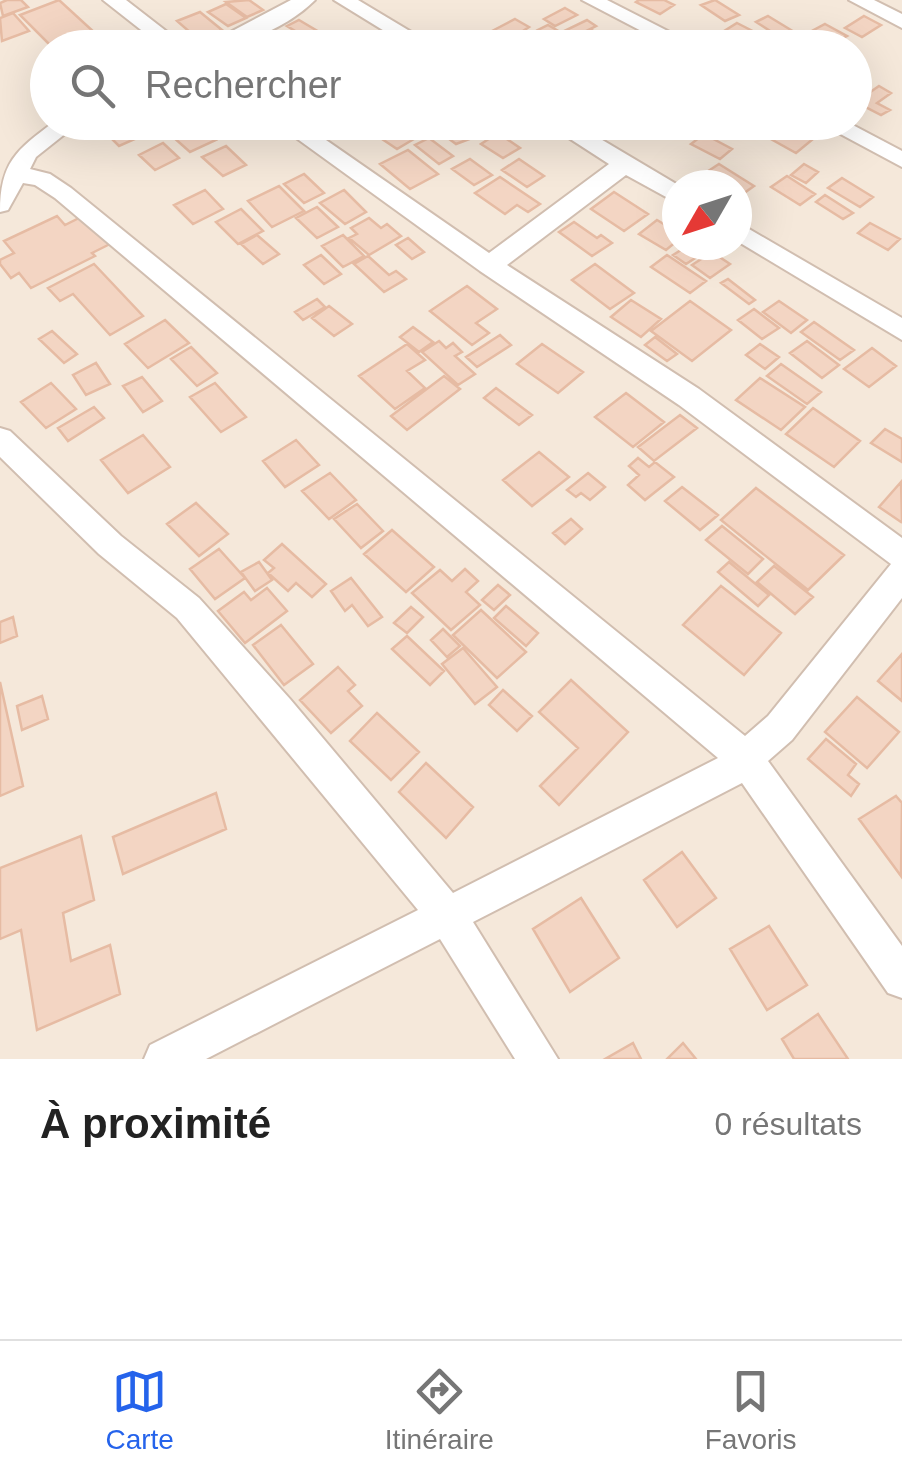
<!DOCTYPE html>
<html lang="fr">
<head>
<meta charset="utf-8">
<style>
  body { margin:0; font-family:Helvetica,sans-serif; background:#f6f6f6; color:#222 }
  .compass { position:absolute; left:662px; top:170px; width:90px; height:90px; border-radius:50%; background:#fff; box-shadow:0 10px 40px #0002; rotate:231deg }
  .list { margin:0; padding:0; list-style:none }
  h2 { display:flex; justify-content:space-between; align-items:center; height:130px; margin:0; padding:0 40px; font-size:42px }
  h2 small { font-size:32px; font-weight:400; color:#767676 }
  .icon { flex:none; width:55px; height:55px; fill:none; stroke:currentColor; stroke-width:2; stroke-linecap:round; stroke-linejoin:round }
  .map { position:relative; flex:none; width:902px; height:1059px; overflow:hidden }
  .search { position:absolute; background:#fff; box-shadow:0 10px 40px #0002; left:30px; right:30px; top:30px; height:110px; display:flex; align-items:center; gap:25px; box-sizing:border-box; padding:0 35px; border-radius:55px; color:#767676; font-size:38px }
  .sheet { height:280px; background:#fff }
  nav { display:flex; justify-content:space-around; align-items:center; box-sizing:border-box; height:140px; border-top:2px solid #e0e0e0; background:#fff; font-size:28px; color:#767676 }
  nav a { display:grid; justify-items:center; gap:5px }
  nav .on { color:#2563eb }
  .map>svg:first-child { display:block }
  .residential { fill:#f5e8da; fill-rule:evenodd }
  .building { fill:#f3d5c3; stroke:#e6bba3; stroke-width:2.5 }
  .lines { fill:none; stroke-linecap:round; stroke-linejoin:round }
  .minor-casing { stroke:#d1beb0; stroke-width:4 }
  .minor { fill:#fff; fill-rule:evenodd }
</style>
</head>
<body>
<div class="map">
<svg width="902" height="1059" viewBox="0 0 902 1059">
  <rect width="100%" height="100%" fill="#fdf6ec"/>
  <!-- residential -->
  <path class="residential" d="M0 0H902V1059H0ZM48 48H854V122H48ZM677 185H737V245H677Z"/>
  <!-- building -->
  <path class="building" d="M7 0H21L28 7 3 16 0 3Z
    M59 0 95 33 53 48 20 15Z
    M249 0 263 10 247 17 226 2Z
    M639 0H664L674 5 660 14 636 2Z
    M715 0 739 15 725 21 701 5Z
    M226 4 246 18 228 26 208 12Z
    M565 8 577 15 555 26 544 19Z
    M200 12 222 30 199 40 177 21Z
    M13 13 29 31 2 41 0 18Z
    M768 16 791 30 778 36 756 22Z
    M864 16 881 25 862 37 845 28Z
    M515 19 529 27 523 31 549 48H518L492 31Z
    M299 20 326 36 315 43 287 26Z
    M587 20 596 26 574 37 564 31Z
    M737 23 766 38 751 48H731L713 38Z
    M825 24 847 36 832 44 810 32Z
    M548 25 567 36 556 42 538 30Z
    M591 30 622 44 618 48 570 45Z
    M803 33 829 48H808L793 39Z
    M879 86 891 93 877 103 890 110 881 115 856 102Z
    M95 122H148L155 130 119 146Z
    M330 122H361L364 125 347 135Z
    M383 122H408L424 133 397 149 370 131Z
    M452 122H487L496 129 456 144 437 130Z
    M592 122H637L618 137Z
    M774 122H780L813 139 796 153 760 133Z
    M199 124 216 140 190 152 172 136Z
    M498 133 520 148 503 158 481 144Z
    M704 134 732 149 720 159 691 144Z
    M429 138 453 156 439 164 415 145Z
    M163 143 179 158 155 170 139 155Z
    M226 146 246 165 223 176 202 157Z
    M408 150 438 174 410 189 380 164Z
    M470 159 492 175 474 185 452 169Z
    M519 159 544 176 527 187 502 170Z
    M719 164 754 186 737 198V185H699L693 181Z
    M804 164 818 172 806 183 791 175Z
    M304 174 324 193 304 203 284 184Z
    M787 176 815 194 800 205 771 187Z
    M500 177 540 204 528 212 517 205 505 214 475 193Z
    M842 178 873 197 860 207 828 188Z
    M279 186 304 211 272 227 248 201Z
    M205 190 223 209 193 224 174 205Z
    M344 190 366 212 345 224 320 203Z
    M614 192 648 214 624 231 591 209Z
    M825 195 853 213 843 219 816 202Z
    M317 207 338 227 317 238 296 218Z
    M241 209 263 231 238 244 216 222Z
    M85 215 112 243 92 253 95 256 31 288 19 273 11 278 0 264V260L14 253 4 241 57 216 65 225Z
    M369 218 381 228 387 224 401 236 369 255 349 238 357 234 351 228Z
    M657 220 677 232V241L666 250 639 234Z
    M574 222 597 238 601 235 612 243 592 256 559 232Z
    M870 223 900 239 888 250 858 233Z
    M257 235 279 254 263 264 241 244Z
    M343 235 364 256 343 267 322 246Z
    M408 238 424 252 412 259 396 245Z
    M689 245 703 253 686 264 673 255Z
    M712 252 730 264 710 278 692 265Z
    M321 255 341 274 324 284 304 265Z
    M667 255 706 281 690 293 651 267Z
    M368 256 389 275 396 271 406 279 384 292 354 264Z
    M94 264 143 316 110 335 73 294 60 301 48 288Z
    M595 264 634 293 610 309 572 280Z
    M728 279 755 300 749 304 721 283Z
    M467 286 497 309 476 323 489 333 472 345 430 311Z
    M317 299 325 307 303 320 295 312Z
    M631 300 661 319 641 337 611 317Z
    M690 301 731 330 692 361 651 331Z
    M779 301 807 320 791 333 763 312Z
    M329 306 352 324 334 336 312 318Z
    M754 309 779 328 762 339 738 320Z
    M165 320 189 343 148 368 125 344Z
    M814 322 854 350 840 360 801 332Z
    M413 327 433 342 419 352 400 337Z
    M52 331 77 354 64 363 39 339Z
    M500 335 511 345 477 367 466 357Z
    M655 337 677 354 667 361 645 345Z
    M439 341 446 348 453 343 462 352 455 356 475 374 458 385 422 352Z
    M807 341 839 365 822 378 790 353Z
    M407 344 425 360 407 371 425 388 395 409 359 376Z
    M542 344 583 372 558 393 517 364Z
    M760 344 779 357 765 369 746 355Z
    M191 347 217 373 197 386 171 359Z
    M872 348 896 366 869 387 844 369Z
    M96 363 110 384 86 395 73 375Z
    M781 364 821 392 807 404 767 376Z
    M444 376 460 389 407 430 391 416Z
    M142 377 162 401 143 412 123 386Z
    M760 378 805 407 781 430 736 400Z
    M51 383 76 409 46 428 21 402Z
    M215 383 246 417 221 432 190 397Z
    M496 388 532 415 519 425 484 398Z
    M626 393 664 422 633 447 595 417Z
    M94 407 104 418 68 441 58 428Z
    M813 408 860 441 834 467 786 434Z
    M680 415 697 428 654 461 638 447Z
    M885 429 902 439V462L871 443Z
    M143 435 170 467 128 493 101 460Z
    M296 440 319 465 285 487 263 461Z
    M539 452 569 477 532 506 503 480Z
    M638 458 649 467 655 462 674 477 645 500 628 485 639 475 629 466Z
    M330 473 356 500 329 519 302 491Z
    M588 473 605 487 590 500 581 493 576 497 567 490Z
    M901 482 902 520 901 522 879 507Z
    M682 487 718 515 700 530 665 501Z
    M756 488 844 555 808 590 721 520Z
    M196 503 228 534 199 556 167 524Z
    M357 504 383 531 361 548 334 519Z
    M571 519 582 529 565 544 553 533Z
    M722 526 763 559 748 574 706 540Z
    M392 530 434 567 406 592 364 554Z
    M282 544 326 584 312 597 296 583 288 591 268 573 274 568 264 560Z
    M219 549 245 578 215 599 190 569Z
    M259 562 272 580 255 591 241 572Z
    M729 562 769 595 758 606 718 572Z
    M774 566 813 597 795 614 757 582Z
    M465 569 478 581 466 592 480 605 451 630 412 593 440 570 452 581Z
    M351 578 382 617 368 626 352 605 345 611 331 591Z
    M498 585 510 595 494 610 482 600Z
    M721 586 781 633 744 675 683 625Z
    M267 588 287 611 245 643 218 611 244 592 251 600Z
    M506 606 538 633 526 646 494 618Z
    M411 607 423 617 407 633 394 623Z
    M481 610 526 652 497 678 453 635Z
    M13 617 17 636 0 643V622Z
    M281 625 313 664 284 685 253 645Z
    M443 629 460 646 447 657 431 640Z
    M407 636 444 671 430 685 392 649Z
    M463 648 497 687 475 704 442 664Z
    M902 654V701L878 681Z
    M338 667 355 685 348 691 362 706 331 733 300 700Z
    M571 680 628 732 559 805 540 786 578 748 539 712Z
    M0 682 23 786 0 796Z
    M503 690 532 716 517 731 489 705Z
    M42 696 48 719 22 730 17 706Z
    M857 697 899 732 867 768 825 732Z
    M377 713 419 752 391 780 350 741Z
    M826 739 856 764 848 775 859 784 851 796 808 759Z
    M426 763 473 807 446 838 399 792Z
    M216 793 226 829 123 874 113 837Z
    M896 796 902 803 901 876 859 819Z
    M81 836 94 900 63 913 71 961 110 945 120 994 37 1030 21 930 0 939V868Z
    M682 852 716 898 677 927 644 880Z
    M581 898 619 958 570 992 533 929Z
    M769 926 807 985 767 1010 730 949Z
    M818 1014 848 1059H794L782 1039Z
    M633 1043 641 1059H605Z
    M683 1043 696 1059H667Z"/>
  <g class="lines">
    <defs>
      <path id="minor" d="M103 0H126L188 48H164Z
        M291 0H315C287 28 239 48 200 48Z
        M334 0H358L438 48H412Z
        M582 0H607L701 48H674Z
        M849 0H874L902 14V28Z
        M54 122H80L36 157 30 169 50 174 71 188 745 736 768 716 891 564 679 405 480 271 274 122H300L489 253 609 164 544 122H572L678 185 677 203 626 175 507 265 699 389 902 538V598L792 740 768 761 902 946V998L888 993 742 783 473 922 558 1059H515L440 939 206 1059H144L150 1045 418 910 177 618 99 554 0 457V428L10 431 121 536 199 598 290 699 453 893 718 758 55 198 35 185 23 183 8 210 0 212C0 163 16 150 54 122Z
        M818 122H847L902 151V167Z
        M737 222 902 318V340L737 241Z"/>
    </defs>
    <!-- minor casing -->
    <use href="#minor" class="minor-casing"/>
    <!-- minor -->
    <use href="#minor" class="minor"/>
  </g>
</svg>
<svg class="compass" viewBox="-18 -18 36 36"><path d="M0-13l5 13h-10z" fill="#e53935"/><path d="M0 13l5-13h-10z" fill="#767676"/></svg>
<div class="search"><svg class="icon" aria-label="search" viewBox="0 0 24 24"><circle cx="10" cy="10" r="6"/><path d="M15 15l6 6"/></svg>Rechercher</div>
</div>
<section class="sheet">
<h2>À proximité<small>0 résultats</small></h2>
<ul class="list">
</ul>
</section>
<nav>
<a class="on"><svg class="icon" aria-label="map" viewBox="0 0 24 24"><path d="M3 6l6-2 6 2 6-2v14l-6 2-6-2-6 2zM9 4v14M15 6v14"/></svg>Carte</a>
<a><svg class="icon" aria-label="directions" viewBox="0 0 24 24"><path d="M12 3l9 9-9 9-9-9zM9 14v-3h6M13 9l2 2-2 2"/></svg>Itinéraire</a>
<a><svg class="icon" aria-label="saved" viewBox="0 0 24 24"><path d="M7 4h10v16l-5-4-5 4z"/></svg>Favoris</a>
</nav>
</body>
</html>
